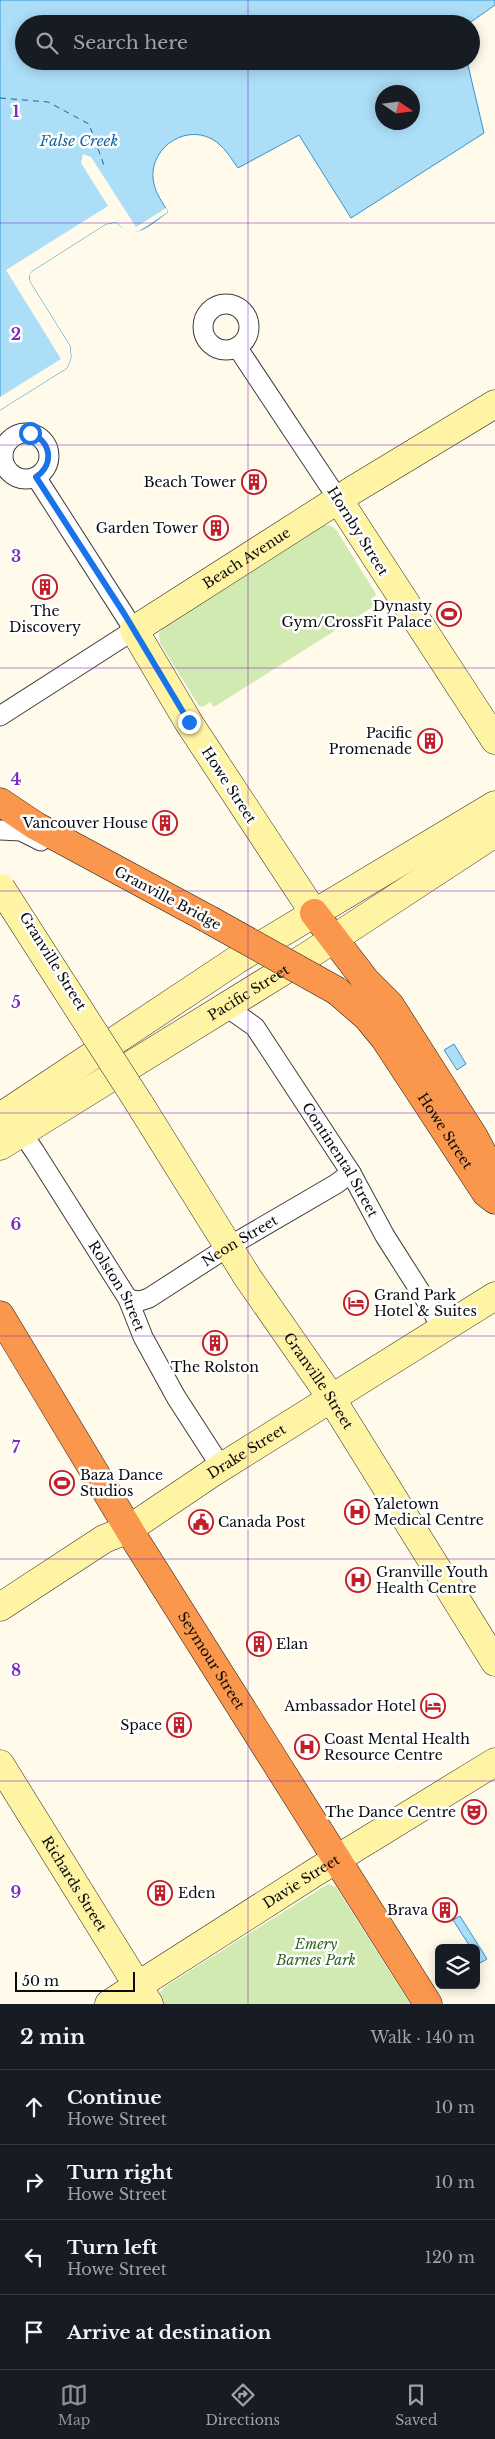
<!DOCTYPE html>
<html lang="en">
<head>
<meta charset="utf-8">
<style>
  body { margin:0; font-family:"Libre Baskerville",serif; background:#20242c; color:#f1f3f6 }
  .controls { position:absolute; right:15px; bottom:15px; display:grid; overflow:hidden; border-radius:8px; box-shadow:0 2px 12px #0003 }
  .controls button { width:45px; height:45px; display:grid; place-items:center; padding:0; border:0; border-bottom:1px solid #363941; background:#171b24; color:#f1f3f6; font:25px sans-serif }
  .compass { position:absolute; left:375px; top:85px; width:45px; height:45px; border-radius:50%; background:#171b24; box-shadow:0 2px 12px #0003; rotate:103deg }
  .scale { position:absolute; left:15px; bottom:12px; width:120px; box-sizing:border-box; padding-left:5px; border:2px solid #0b0b0b; border-top:0; font-size:14px; line-height:18px; white-space:nowrap; color:#0b0b0b; -webkit-text-stroke:4px #fff; paint-order:stroke }
  .stop { position:absolute; width:15px; height:15px; margin:-11px; border:4px solid #1a73e8; border-radius:50%; background:#fff }
  .stop.end { background:#1a73e8; border-color:#fff; box-shadow:0 1px 5px #0008 }
  .list { margin:0; padding:0; list-style:none }
  h2 { display:flex; justify-content:space-between; align-items:center; height:65px; margin:0; padding:0 20px; font-size:21px }
  h2 small { font-size:16px; font-weight:400; color:#9ea1a6 }
  .list li { display:grid; grid-template-columns:32px 1fr auto; gap:15px; align-items:center; box-sizing:border-box; height:75px; padding:0 20px; border-top:1px solid #363941 }
  .list b { display:block; font-size:19px; white-space:nowrap }
  .list p { margin:0; font-size:16px; white-space:nowrap; color:#9ea1a6 }
  .list em { font-size:16px; font-style:normal; color:#9ea1a6 }
  .icon { flex:none; width:28px; height:28px; fill:none; stroke:currentColor; stroke-width:2; stroke-linecap:round; stroke-linejoin:round }
  .map { position:relative; flex:none; width:495px; height:2004px; overflow:hidden }
  .search { position:absolute; background:#171b24; box-shadow:0 2px 12px #0003; left:15px; right:15px; top:15px; height:55px; display:flex; align-items:center; gap:12px; box-sizing:border-box; padding:0 18px; border-radius:28px; color:#9ea1a6; font-size:19px }
  .sheet { height:365px; background:#171b24 }
  nav { display:flex; justify-content:space-around; align-items:center; box-sizing:border-box; height:70px; border-top:1px solid #363941; background:#171b24; font-size:14px; color:#9ea1a6 }
  nav a { display:grid; justify-items:center; gap:2px }
  nav .on { color:#8c9099 }
  .map>svg:first-child { display:block }
  .green { fill:#d1eab2 }
  .water { fill:#acdef8; stroke:#3096d2; fill-rule:evenodd }
  .pier { fill:#fffae9 }
  .lines { fill:none; stroke-linecap:round; stroke-linejoin:round }
  .ferry { stroke:#1165a1; stroke-width:1; stroke-dasharray:6 5; stroke-linecap:butt }
  .street-casing { stroke:#3e3e3e; stroke-width:21 }
  .secondary-casing { stroke:#2d2d2d; stroke-width:29 }
  .highway-casing { stroke:#1c1c1c; stroke-width:29 }
  .street { stroke:#fff; stroke-width:19 }
  .secondary { stroke:#fff3a4; stroke-width:28 }
  .highway { stroke:#fa974c; stroke-width:28 }
  .secondary-bridge-casing { stroke:#2d2d2d; stroke-width:29; stroke-linecap:butt }
  .highway-bridge-casing { stroke:#1c1c1c; stroke-width:29; stroke-linecap:butt }
  .secondary-bridge { stroke:#fff3a4; stroke-width:28 }
  .highway-bridge { stroke:#fa974c; stroke-width:28 }
  .route { stroke:#1a73e8; stroke-width:6 }
  .grid { fill:none; stroke:#7b2cbf; stroke-width:1; stroke-opacity:0.55 }
  .labels { text-anchor:middle; stroke-width:5; stroke-linejoin:round; paint-order:stroke }
  .poi-label { font-size:14px; fill:#0b0b0b; stroke:#fff; text-anchor:end }
  .street-label { font-size:14px; fill:#0b0b0b; stroke:#fff }
  .park-label { font-size:14px; font-style:italic; fill:#2b651a; stroke:#fff }
  .water-label { font-size:15px; font-style:italic; fill:#1165a1; stroke:#fff }
  .grid-label { font-size:16px; text-anchor:middle; font-weight:bold; fill:#7b2cbf; stroke:#fff; stroke-width:5; stroke-linejoin:round; paint-order:stroke }
</style>
</head>
<body>
<div class="map">
<svg width="495" height="2004" viewBox="0 0 495 2004">
  <rect width="100%" height="100%" fill="#fffae9"/>
  <!-- green -->
  <path class="green" d="M325 525 332 526 337 531 376 594 372 601 374 606 214 707 210 702 203 707 199 706 160 643 159 634 163 626Z
    M328 1884 336 1887 410 2004H162L160 1992 166 1986Z"/>
  <!-- water -->
  <path class="water" d="M0 0H495V5L468 24H24V61H467L484 133 351 218 299 135 238 168C230 157 224 146 212 139 182 123 146 152 154 184 156 194 163 203 168 212 150 224 135 243 116 222L106 224 32 271 29 275 30 282 70 346 71 358 67 368 0 410ZM382 92H412V122H382Z
    M454 1044 466 1064 457 1070 444 1050Z
    M460 1916 487 1959 480 1963 476 1956V1948H471L453 1920Z"/>
  <!-- pier -->
  <path class="pier" d="M83 154 91 157 136 227 166 208 168 212 139 231 132 233 124 230 116 222 106 224 32 271 29 276 30 282 70 346 71 358 67 368 0 410V397L61 359 6 270 108 206 81 163Z"/>
  <g class="lines">
    <!-- ferry -->
    <path class="ferry" d="M0 98 48 102 89 124 105 168"/>
    <defs>
      <g id="street">
        <circle cx="226" cy="327" r="23"/>
        <path d="M237 347 338 499"/>
        <circle cx="26" cy="456" r="23"/>
        <path d="M0 716 134 630 36 477"/>
        <path d="M0 830 21 831 41 841"/>
        <path id="s1" d="M221 1009 228 1008 255 1027 351 1173 385 1236 432 1310 441 1329"/>
        <path id="s2" d="M14 1126 22 1133 35 1152 128 1299 143 1337 176 1397 216 1459 225 1465"/>
        <path id="s3" d="M128 1299 140 1301 149 1298 228 1247 336 1184 351 1173"/>
      </g>
      <g id="secondary">
        <path d="M338 499 495 740"/>
        <path id="s4" d="M314 913 189 723 134 630 353 490 495 404"/>
        <path id="s5" d="M139 1103 248 1278 326 1390 495 1662"/>
        <path d="M0 1117 238 959 495 805"/>
        <path id="s6" d="M0 1146 306 957 495 833"/>
        <path id="s7" d="M0 1607 104 1539 129 1529 212 1473 495 1296"/>
        <path id="s8" d="M0 1764 149 2004"/>
        <path id="s9" d="M109 2004 314 1873 495 1762"/>
      </g>
      <g id="highway">
        <path d="M0 802 36 826 210 920"/>
        <path d="M314 913 366 981 390 1005 474 1137 495 1177"/>
        <path id="s10" d="M337 991 367 1017 385 1039 486 1193 495 1200"/>
        <path id="s11" d="M0 1315 136 1541 428 2004"/>
      </g>
    </defs>
    <!-- street casing -->
    <use href="#street" class="street-casing"/>
    <!-- secondary casing -->
    <use href="#secondary" class="secondary-casing"/>
    <!-- highway casing -->
    <use href="#highway" class="highway-casing"/>
    <!-- street -->
    <use href="#street" class="street"/>
    <!-- secondary -->
    <use href="#secondary" class="secondary"/>
    <!-- highway -->
    <use href="#highway" class="highway"/>
    <defs>
      <path id="secondary-bridge" d="M1 888 139 1103"/>
      <path id="highway-bridge" d="M210 920 337 991"/>
    </defs>
    <!-- secondary-bridge casing -->
    <use href="#secondary-bridge" class="secondary-bridge-casing"/>
    <!-- highway-bridge casing -->
    <use href="#highway-bridge" class="highway-bridge-casing"/>
    <!-- secondary-bridge -->
    <use href="#secondary-bridge" class="secondary-bridge"/>
    <!-- highway-bridge -->
    <use href="#highway-bridge" class="highway-bridge"/>
  </g>
  <g class="lines">
    <!-- route -->
    <path class="route" d="M30 433C51 441 55 464 36 477L125 615 189 722"/>
  </g>
  <!-- grid -->
  <path class="grid" d="M248 0V24M248 61V2004M0 223H495M0 445H495M0 668H495M0 891H495M0 1113H495M0 1336H495M0 1559H495M0 1781H495"/>
  <!-- icons -->
  <defs>
    <symbol id="building-ring" viewBox="-11 -11 22 22"><circle r="9.5" fill="#fff" stroke="#c01f2a" stroke-width="1.5"/><path d="M-4-6H4V6H1V3H-1V6H-4ZM-2.5-4.3h1.7v1.8h-1.7ZM.8-4.3h1.7v1.8H.8ZM-2.5-1h1.7V.8h-1.7ZM.8-1h1.7V.8H.8Z" fill="#c01f2a"/></symbol>
    <symbol id="stadium-ring" viewBox="-11 -11 22 22"><circle r="9.5" fill="#fff" stroke="#c01f2a" stroke-width="1.5"/><path d="M0-5a6.5 5 0 1 0 0 10a6.5 5 0 1 0 0-10ZM-3.5-1.8h7v3.6h-7Z" fill="#c01f2a"/></symbol>
    <symbol id="hotel-ring" viewBox="-11 -11 22 22"><circle r="9.5" fill="#fff" stroke="#c01f2a" stroke-width="1.5"/><path d="M-6-4.5h1.5V1H6V5H4.5V3h-9V5H-6ZM-4 0a1.8 1.8 0 1 1 3.6 0ZM.5 0V-2.5h3Q6-2.5 6 0Z" fill="#c01f2a"/></symbol>
    <symbol id="hospital-ring" viewBox="-11 -11 22 22"><circle r="9.5" fill="#fff" stroke="#c01f2a" stroke-width="1.5"/><path d="M-5-5h3v3.5h4V-5h3V5h-3V1.5h-4V5h-3Z" fill="#c01f2a"/></symbol>
    <symbol id="civic-ring" viewBox="-11 -11 22 22"><circle r="9.5" fill="#fff" stroke="#c01f2a" stroke-width="1.5"/><path d="M-.6-6.5H3V-4.5H.6V-3L4-1V1h2V6H-6V1h2V-1L-.6-3ZM-1.2 2.5V6h2.4V2.5Z" fill="#c01f2a"/></symbol>
    <symbol id="theatre-ring" viewBox="-11 -11 22 22"><circle r="9.5" fill="#fff" stroke="#c01f2a" stroke-width="1.5"/><path d="M-5-5.5Q0-4 5-5.5V0Q5 5 0 6Q-5 5-5 0ZM-3.3-2.5H-1v1.5H-3.3ZM1-2.5H3.3v1.5H1ZM-2.8 1Q0 5.5 2.8 1Z" fill="#c01f2a"/></symbol>
  </defs>
  <g fill-rule="evenodd">
    <use href="#building-ring" x="240" y="468" width="28" height="28"/>
    <use href="#building-ring" x="202" y="514" width="28" height="28"/>
    <use href="#building-ring" x="31" y="573" width="28" height="28"/>
    <use href="#stadium-ring" x="435" y="600" width="28" height="28"/>
    <use href="#building-ring" x="416" y="727" width="28" height="28"/>
    <use href="#building-ring" x="151" y="809" width="28" height="28"/>
    <use href="#hotel-ring" x="342" y="1289" width="28" height="28"/>
    <use href="#building-ring" x="201" y="1329" width="28" height="28"/>
    <use href="#stadium-ring" x="48" y="1469" width="28" height="28"/>
    <use href="#hospital-ring" x="343" y="1498" width="28" height="28"/>
    <use href="#civic-ring" x="187" y="1508" width="28" height="28"/>
    <use href="#hospital-ring" x="344" y="1566" width="28" height="28"/>
    <use href="#building-ring" x="245" y="1630" width="28" height="28"/>
    <use href="#hotel-ring" x="419" y="1692" width="28" height="28"/>
    <use href="#building-ring" x="165" y="1711" width="28" height="28"/>
    <use href="#hospital-ring" x="293" y="1733" width="28" height="28"/>
    <use href="#theatre-ring" x="460" y="1798" width="28" height="28"/>
    <use href="#building-ring" x="146" y="1879" width="28" height="28"/>
    <use href="#building-ring" x="431" y="1896" width="28" height="28"/>
  </g>
  <g class="labels">
    <!-- poi labels -->
    <g class="poi-label">
      <text x="236" y="487">Beach Tower</text>
      <text x="198" y="533">Garden Tower</text>
      <text x="432" y="611">Dynasty<tspan x="432" dy="16">Gym/CrossFit Palace</tspan></text>
      <text x="45" y="616" text-anchor="middle">The<tspan x="45" dy="16">Discovery</tspan></text>
      <text x="412" y="738">Pacific<tspan x="412" dy="16">Promenade</tspan></text>
      <text x="148" y="828">Vancouver House</text>
      <text x="374" y="1300" text-anchor="start">Grand Park<tspan x="374" dy="16">Hotel &amp; Suites</tspan></text>
      <text x="215" y="1372" text-anchor="middle">The Rolston</text>
      <text x="80" y="1480" text-anchor="start">Baza Dance<tspan x="80" dy="16">Studios</tspan></text>
      <text x="374" y="1509" text-anchor="start">Yaletown<tspan x="374" dy="16">Medical Centre</tspan></text>
      <text x="218" y="1527" text-anchor="start">Canada Post</text>
      <text x="376" y="1577" text-anchor="start">Granville Youth<tspan x="376" dy="16">Health Centre</tspan></text>
      <text x="276" y="1649" text-anchor="start">Elan</text>
      <text x="416" y="1711">Ambassador Hotel</text>
      <text x="162" y="1730">Space</text>
      <text x="324" y="1744" text-anchor="start">Coast Mental Health<tspan x="324" dy="16">Resource Centre</tspan></text>
      <text x="456" y="1817">The Dance Centre</text>
      <text x="178" y="1898" text-anchor="start">Eden</text>
      <text x="428" y="1915">Brava</text>
    </g>
    <!-- street labels -->
    <g class="street-label">
      <text transform="translate(358 531) rotate(58)" y="5">Hornby Street</text>
      <text dy="5" stroke="none"><textPath href="#s4" startOffset="469">Beach Avenue</textPath></text>
      <text transform="translate(229 785) rotate(57)" y="5">Howe Street</text>
      <text transform="translate(168 898) rotate(28)" y="5">Granville Bridge</text>
      <text transform="translate(53 961) rotate(58)" y="5">Granville Street</text>
      <text dy="5" stroke="none"><textPath href="#s6" startOffset="292">Pacific Street</textPath></text>
      <text dy="5" stroke="none"><textPath href="#s10" startOffset="178">Howe Street</textPath></text>
      <text dy="5" stroke="none"><textPath href="#s1" startOffset="198">Continental Street</textPath></text>
      <text dy="5" stroke="none"><textPath href="#s3" startOffset="129">Neon Street</textPath></text>
      <text dy="5" stroke="none"><textPath href="#s2" startOffset="191">Rolston Street</textPath></text>
      <text dy="5" stroke="none"><textPath href="#s5" startOffset="331">Granville Street</textPath></text>
      <text dy="5" stroke="none"><textPath href="#s7" startOffset="292">Drake Street</textPath></text>
      <text dy="5" stroke="none"><textPath href="#s11" startOffset="405">Seymour Street</textPath></text>
      <text dy="5" stroke="none"><textPath href="#s9" startOffset="228">Davie Street</textPath></text>
      <text dy="5" stroke="none"><textPath href="#s8" startOffset="141">Richards Street</textPath></text>
    </g>
    <!-- park labels -->
    <g class="park-label">
      <text x="316" y="1949">Emery<tspan x="316" dy="16">Barnes Park</tspan></text>
    </g>
    <!-- water labels -->
    <g class="water-label">
      <text x="79" y="146">False Creek</text>
    </g>
  </g>
  <g class="grid-label">
    <text x="16" y="117">1</text>
    <text x="16" y="340">2</text>
    <text x="16" y="562">3</text>
    <text x="16" y="785">4</text>
    <text x="16" y="1008">5</text>
    <text x="16" y="1230">6</text>
    <text x="16" y="1453">7</text>
    <text x="16" y="1676">8</text>
    <text x="16" y="1898">9</text>
  </g>
</svg>
<div class="controls">
<button><svg class="icon" aria-label="layers" viewBox="0 0 24 24"><path d="M12 4l9 5-9 5-9-5zM3 14l9 5 9-5"/></svg></button>
</div>
<svg class="compass" viewBox="-18 -18 36 36"><path d="M0-13l5 13h-10z" fill="#e53935"/><path d="M0 13l5-13h-10z" fill="#9ea1a6"/></svg>
<div class="scale">50 m</div>
<div class="stop" style="left:30px;top:433px"></div>
<div class="stop end" style="left:189px;top:722px"></div>
<div class="search"><svg class="icon" aria-label="search" viewBox="0 0 24 24"><circle cx="10" cy="10" r="6"/><path d="M15 15l6 6"/></svg>Search here</div>
</div>
<section class="sheet">
<h2>2 min<small>Walk · 140 m</small></h2>
<ul class="list">
<li><svg class="icon" aria-label="ahead" viewBox="0 0 24 24"><path d="M12 20V5M6 11l6-6 6 6"/></svg><div><b>Continue</b><p>Howe Street</p></div><em>10 m</em></li>
<li><svg class="icon" aria-label="right" viewBox="0 0 24 24"><path d="M7 20v-9h11M14 6l5 5-5 5"/></svg><div><b>Turn right</b><p>Howe Street</p></div><em>10 m</em></li>
<li><svg class="icon" aria-label="left" viewBox="0 0 24 24"><path d="M17 20v-9H6M10 6l-5 5 5 5"/></svg><div><b>Turn left</b><p>Howe Street</p></div><em>120 m</em></li>
<li><svg class="icon" aria-label="arrive" viewBox="0 0 24 24"><path d="M6 21V4h12l-3 4 3 4H6"/></svg><div><b>Arrive at destination</b></div></li>
</ul>
</section>
<nav>
<a class="on"><svg class="icon" aria-label="map" viewBox="0 0 24 24"><path d="M3 6l6-2 6 2 6-2v14l-6 2-6-2-6 2zM9 4v14M15 6v14"/></svg>Map</a>
<a><svg class="icon" aria-label="directions" viewBox="0 0 24 24"><path d="M12 3l9 9-9 9-9-9zM9 14v-3h6M13 9l2 2-2 2"/></svg>Directions</a>
<a><svg class="icon" aria-label="saved" viewBox="0 0 24 24"><path d="M7 4h10v16l-5-4-5 4z"/></svg>Saved</a>
</nav>
</body>
</html>
